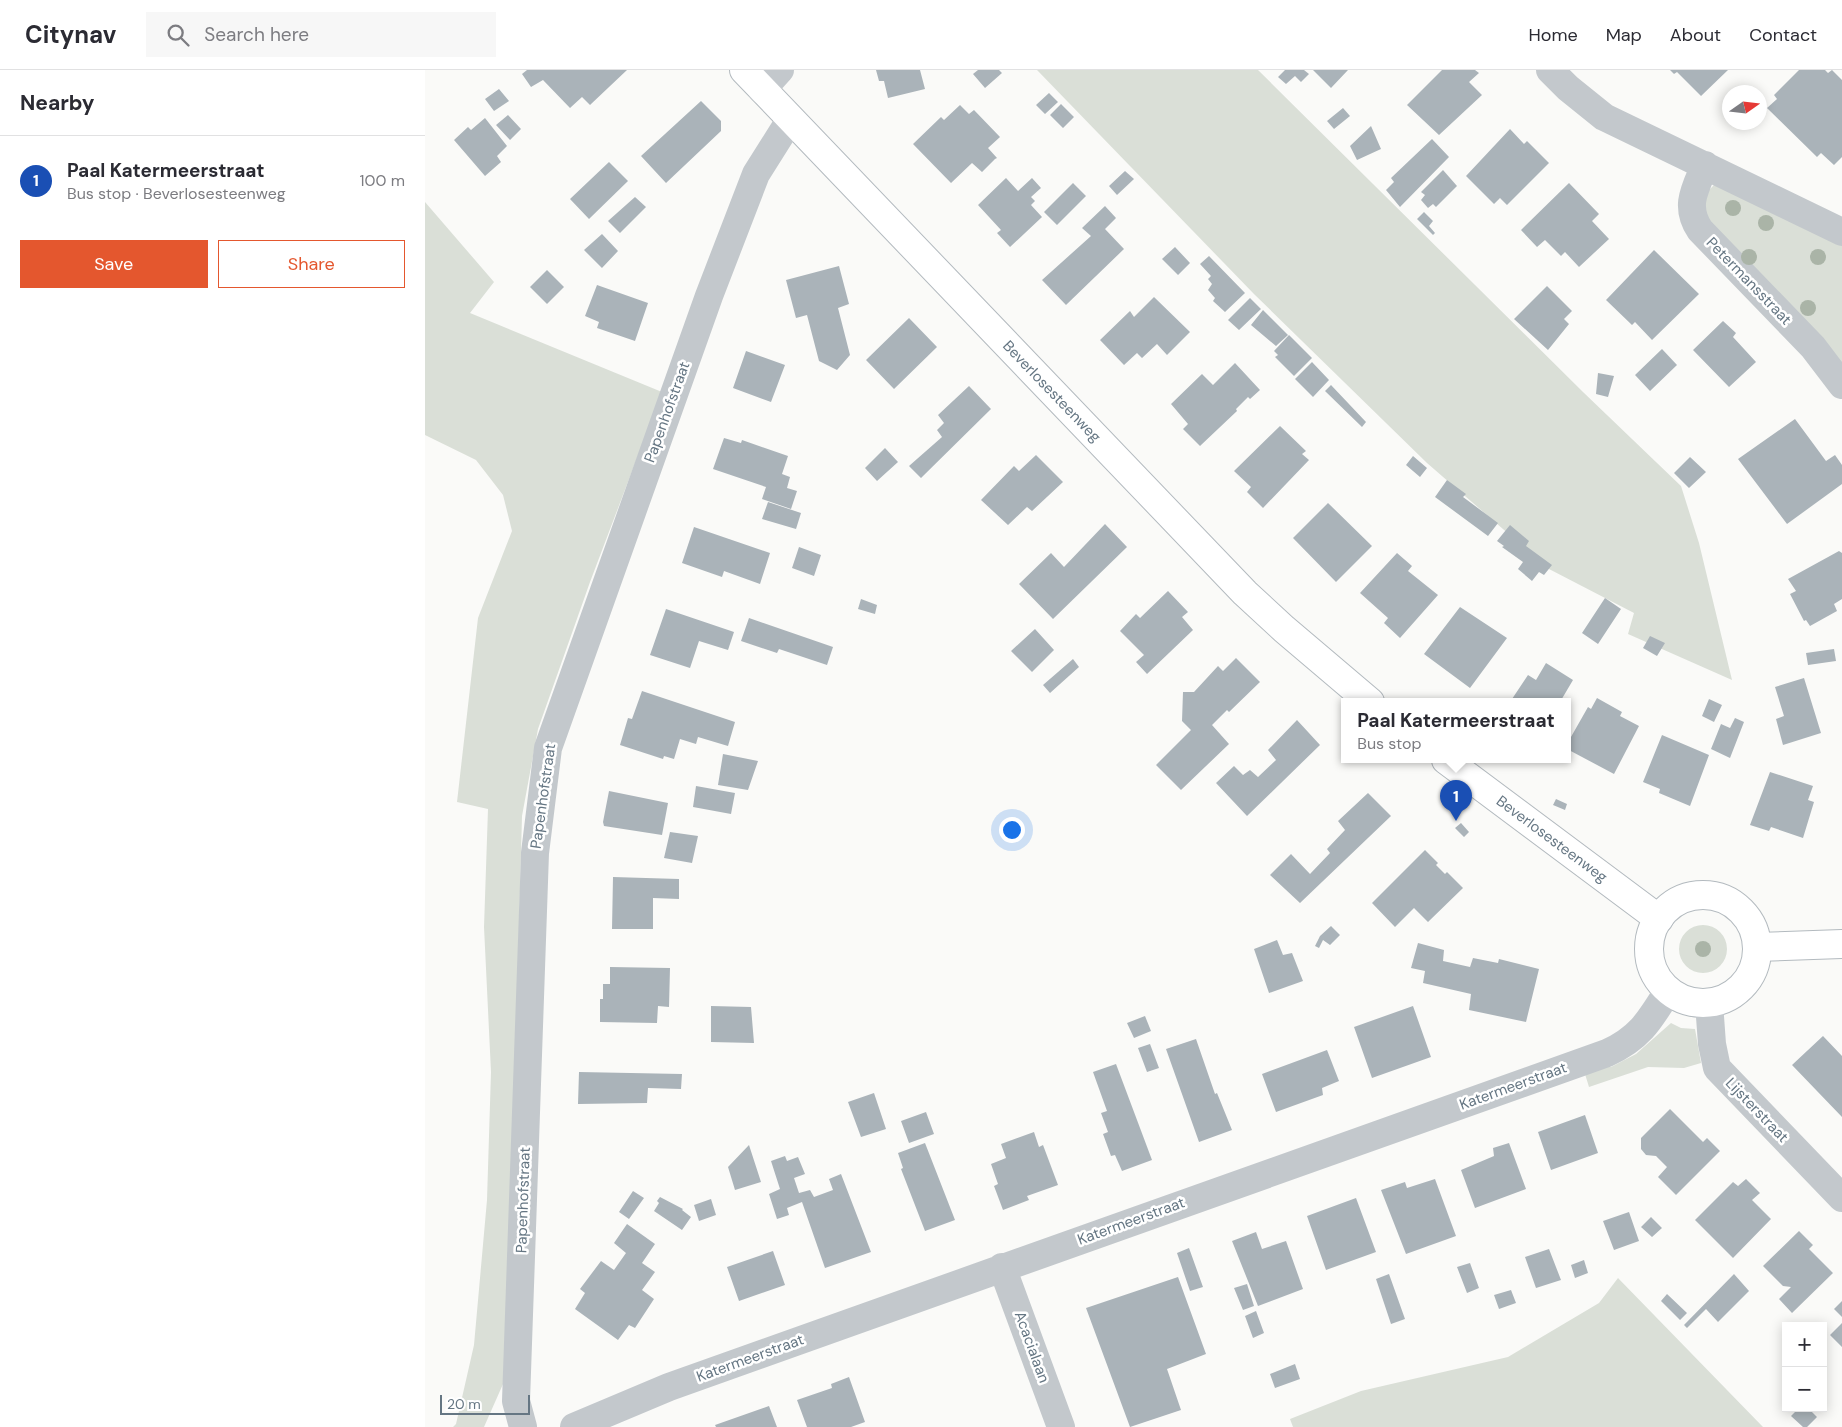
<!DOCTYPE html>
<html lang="en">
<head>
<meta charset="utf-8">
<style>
  body { margin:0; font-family:"DM Sans",sans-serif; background:#f7f7f7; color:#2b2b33 }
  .controls { position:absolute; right:15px; bottom:15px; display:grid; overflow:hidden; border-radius:0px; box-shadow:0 2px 12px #0003 }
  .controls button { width:45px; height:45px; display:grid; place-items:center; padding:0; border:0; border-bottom:1px solid #e1e1e2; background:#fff; color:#2b2b33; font:25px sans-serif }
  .compass { position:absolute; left:1297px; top:15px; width:45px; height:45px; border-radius:50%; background:#fff; box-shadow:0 2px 12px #0003; rotate:76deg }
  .scale { position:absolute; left:15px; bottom:12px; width:90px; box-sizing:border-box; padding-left:5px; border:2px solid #657683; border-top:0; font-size:14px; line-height:18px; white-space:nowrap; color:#657683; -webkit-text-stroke:4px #fff; paint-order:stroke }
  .you { position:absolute; left:586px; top:759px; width:18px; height:18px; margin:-12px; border:4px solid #fff; border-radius:50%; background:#1a73e8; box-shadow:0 0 0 8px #1a73e833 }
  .badge { display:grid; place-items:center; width:32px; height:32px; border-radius:50%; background:#e4572e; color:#fff; font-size:16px; font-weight:700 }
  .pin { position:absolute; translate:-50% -41px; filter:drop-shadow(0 1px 2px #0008) }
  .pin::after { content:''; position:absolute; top:26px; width:18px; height:15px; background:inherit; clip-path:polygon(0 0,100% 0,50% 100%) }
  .popup { position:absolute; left:916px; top:628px; width:230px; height:65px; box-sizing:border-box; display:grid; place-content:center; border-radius:0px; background:#fff; filter:drop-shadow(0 1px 4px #0005); font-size:16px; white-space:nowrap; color:#7c7c81 }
  .popup b { font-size:19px; color:#2b2b33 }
  .popup::after { content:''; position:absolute; left:50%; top:100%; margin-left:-10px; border:10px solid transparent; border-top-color:#fff }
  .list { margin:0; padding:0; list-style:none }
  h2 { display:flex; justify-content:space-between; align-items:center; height:65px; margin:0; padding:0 20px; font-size:21px }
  h2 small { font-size:16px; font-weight:400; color:#7c7c81 }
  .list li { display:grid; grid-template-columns:32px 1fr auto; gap:15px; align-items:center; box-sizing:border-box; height:90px; padding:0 20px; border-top:1px solid #e1e1e2 }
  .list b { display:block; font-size:19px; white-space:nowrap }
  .list p { margin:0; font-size:16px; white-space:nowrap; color:#7c7c81 }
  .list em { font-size:16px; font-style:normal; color:#7c7c81 }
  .actions { display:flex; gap:10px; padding:15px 20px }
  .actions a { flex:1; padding:11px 0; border:1px solid #e4572e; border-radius:0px; text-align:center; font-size:18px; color:#e4572e }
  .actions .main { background:#e4572e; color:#fff }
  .icon { flex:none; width:28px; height:28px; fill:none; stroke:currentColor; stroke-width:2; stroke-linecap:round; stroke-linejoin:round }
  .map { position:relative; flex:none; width:1417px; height:1357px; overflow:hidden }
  header { display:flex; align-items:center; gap:30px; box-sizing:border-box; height:70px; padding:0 25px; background:#fff; border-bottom:1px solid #e1e1e2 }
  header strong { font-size:24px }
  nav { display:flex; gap:28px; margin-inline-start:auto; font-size:18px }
  .search { width:350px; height:45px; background:#f7f7f7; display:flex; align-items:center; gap:12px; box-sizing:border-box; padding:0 18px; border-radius:0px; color:#7c7c81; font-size:19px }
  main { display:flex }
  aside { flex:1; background:#fff }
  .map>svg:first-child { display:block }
  .green { fill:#dadfd7 }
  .building { fill:#aab3b9 }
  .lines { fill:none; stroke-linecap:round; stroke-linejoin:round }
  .secondary-casing { stroke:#b3babf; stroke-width:30 }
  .street { stroke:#c3c8cc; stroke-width:28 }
  .secondary { stroke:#fff; stroke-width:28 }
  .tree { fill:#aab4a7 }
  .labels { text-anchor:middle; stroke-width:5; stroke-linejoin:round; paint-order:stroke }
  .street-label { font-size:15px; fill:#657683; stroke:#fff }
</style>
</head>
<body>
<header>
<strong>Citynav</strong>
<div class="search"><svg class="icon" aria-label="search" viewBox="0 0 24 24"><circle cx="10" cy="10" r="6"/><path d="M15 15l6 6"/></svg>Search here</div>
<nav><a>Home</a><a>Map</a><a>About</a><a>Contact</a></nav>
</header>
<main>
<aside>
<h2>Nearby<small></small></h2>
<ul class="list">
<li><span class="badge" style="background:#1a4fb4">1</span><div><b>Paal Katermeerstraat</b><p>Bus stop · Beverlosesteenweg</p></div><em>100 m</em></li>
</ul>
<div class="actions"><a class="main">Save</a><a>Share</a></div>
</aside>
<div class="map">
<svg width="1417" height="1357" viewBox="0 0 1417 1357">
  <rect width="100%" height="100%" fill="#fafaf8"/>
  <!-- green -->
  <path class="green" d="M612 0H833L1158 322 1256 416 1274 473 1307 610 1203 564 1209 543 1124 499 1002 393 829 224Z
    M1289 115 1417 173V300L1279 152 1276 128Z
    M0 132 69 212 45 243 237 322 165 512 113 659 97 746 82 1305 59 1357H28L31 1354 49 1275 62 1130 66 1002 59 857 63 739 32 732 53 548 87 461 78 425 51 390 0 365Z
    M1254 879a24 24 0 1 1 48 0a24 24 0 1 1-48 0Z
    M1246 953 1256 958 1270 959 1276 993 1259 998 1223 997 1164 1017 1160 1004 1184 996 1186 997 1211 984Z
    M1193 1208 1338 1357H868L865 1349 936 1321 1083 1287 1174 1233Z"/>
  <!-- building -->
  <path class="building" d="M102 0H202L165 35 157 27 145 38 118 10 106 17 97 4Z
    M451 0H495L500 19 463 28 459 11H454Z
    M553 0H574L577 3 560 18 548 4Z
    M860 0H879L884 4 876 12 870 6 861 14 853 7Z
    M888 0H923L906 18Z
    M1017 0H1050L1054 3 1044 12 1057 25 1014 65 982 35Z
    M1245 0H1303L1276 26 1252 2 1249 4Z
    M1374 0H1400L1403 3 1407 0 1417 10V87L1409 95 1396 83 1392 87 1342 38 1352 29 1349 25Z
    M74 19 84 31 69 41 60 29Z
    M624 23 633 32 620 44 611 35Z
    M276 31 296 51V61L241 113 216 86Z
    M636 34 649 47 638 58 625 45Z
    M535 35 544 44 549 40 575 67 563 78 572 88 570 89 557 102 547 93 526 113 488 74 516 47 519 50Z
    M918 38 925 46 909 59 902 51Z
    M83 45 96 59 85 70 71 55Z
    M60 48 82 76 72 86 76 92 60 106 29 70 43 57 46 60Z
    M946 56 956 79 932 90 925 76Z
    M1085 59 1099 74 1102 71 1124 93 1082 135 1075 128 1069 134 1041 106Z
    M1007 69 1024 87 975 137 961 120 969 112 966 108Z
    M184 92 203 111 164 149 145 129Z
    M1018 100 1032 116 1011 137 1008 134 1003 138 996 130 1000 125 996 122Z
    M700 101 709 109 692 125 684 116Z
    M581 108 593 121 607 108 616 118 606 127 610 131 606 135 617 147 585 177 572 163 576 160 553 135Z
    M648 113 661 126 632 155 619 142Z
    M1144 113 1174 144 1167 151 1184 169 1154 197 1140 182 1136 186 1120 170 1112 177 1096 160Z
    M210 127 221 137 195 163 183 151Z
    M680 136 691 148 680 159 699 179 641 235 617 210 666 166 657 158Z
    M999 142 1008 151 1004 156 1010 163 1008 165 992 149Z
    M177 164 193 181 177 198 159 180Z
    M750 177 765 193 753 205 737 189Z
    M1229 180 1274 224 1227 270 1210 252 1207 255 1181 230Z
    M784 186 820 223 800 242 788 231 790 228 783 220 787 214 783 209 786 206 775 194Z
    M414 196 424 234 413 238 425 285 412 300 394 291 382 245 371 248 361 210Z
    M122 200 139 217 122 234 105 217Z
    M172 215 223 233 210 271 172 258 174 252 160 246Z
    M1122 216 1147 241 1139 249 1144 254 1123 280 1089 249Z
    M729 227 765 262 742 285 732 274 717 288 712 283 699 295 675 270 705 241 709 247Z
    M825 228 836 239 814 260 803 250Z
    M838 240 863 265 851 276 826 255Z
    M484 248 512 277 469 319 441 290Z
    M1298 251 1311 263 1308 267 1331 292 1304 317 1268 280Z
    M864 265 887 288 869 306 850 287 853 285 849 281Z
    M1237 279 1252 295 1225 321 1210 305Z
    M321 281 360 295 346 332 308 318Z
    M887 292 904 310 888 327 870 309Z
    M810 293 835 320 825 329 823 327 811 339 812 341 775 376 758 359 763 354 746 334 777 304 788 315Z
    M1173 303 1189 306 1183 327 1171 324Z
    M906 315 941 352 937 357 900 321Z
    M544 316 566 339 496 408 484 396 517 367 512 360 519 353 513 345Z
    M1370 349 1401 391 1410 385 1417 395V414L1362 454 1313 389Z
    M855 356 881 381 877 384 884 390 838 438 822 422 826 417 809 401Z
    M299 368 316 373 317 370 363 386 357 404 365 407 362 418 372 421 366 439 337 429 341 417 288 399Z
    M460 378 473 392 452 411 440 398Z
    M611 385 638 412 607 441 602 437 583 455 556 430 589 396 594 401Z
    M988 386 1002 398 995 407 981 395Z
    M1265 387 1281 402 1264 418 1249 403Z
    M1022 410 1041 424 1038 427 1073 453 1063 466 1010 427Z
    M343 432 376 443 371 459 337 449Z
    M903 433 947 476 911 512 868 468Z
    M680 454 702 477 628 549 594 514 626 483 639 497Z
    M1085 455 1104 471 1101 476 1127 495 1119 505 1114 502 1107 511 1093 499 1098 492 1077 477 1079 476 1072 471Z
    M269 457 345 483 335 514 299 501 297 507 257 493Z
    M374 477 396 485 389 506 367 498Z
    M1414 481 1417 483V529L1409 534 1412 541 1385 556 1381 550 1379 551 1365 524 1371 521 1363 509Z
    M972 483 987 496 983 501 1013 525 975 568 959 553 963 548 935 523Z
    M743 521 763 542 757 547 768 560 722 604 711 592 719 585 695 561 711 544 715 548Z
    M1180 528 1196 539 1173 574 1157 563Z
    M436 529 452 535 450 544 433 539Z
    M1035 537 1082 568 1045 618 999 584Z
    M241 539 309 562 303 580 274 571 265 598 225 585Z
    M324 548 408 577 402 595 354 579 352 583 316 571Z
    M610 559 629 580 607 602 586 581Z
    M1225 566 1240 573 1232 586 1218 578Z
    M1409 579 1411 591 1383 595 1381 583Z
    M811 588 835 612 804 642 802 640 787 655 804 674 756 720 731 695 766 660 757 651 758 622H769L793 596 798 601Z
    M648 589 654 597 625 623 618 615Z
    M1121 593 1148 610 1135 632H1085L1103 605 1111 610Z
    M1379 608 1396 663 1358 675 1351 649 1359 646 1350 617Z
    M217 621 310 652 303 676 273 667 271 674 255 669 249 689 239 686 238 689 195 675 203 648 207 649Z
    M1172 628 1197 642 1195 646 1214 656 1189 704 1142 679V674L1163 637 1166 639Z
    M1284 629 1297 635 1289 652 1277 646Z
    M1310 648 1319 652 1305 688 1286 679 1296 654 1305 658Z
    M872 650 895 675 822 746 791 713 809 696 818 705 825 700 833 707 851 690 843 680Z
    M1237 665 1284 685 1265 736 1234 723 1235 719 1218 712Z
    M298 684 333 691 323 720 293 715Z
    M1345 702 1388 716 1383 730 1389 732 1378 768 1346 757 1344 761 1325 755Z
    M271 716 310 723 306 744 268 737Z
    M184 721 243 733 237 765 179 756 178 752Z
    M943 723 966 746 875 833 845 805 866 784 885 804 905 783 902 779 920 760 913 751Z
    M1131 729 1142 734 1140 740 1128 735Z
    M1036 753 1044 762 1039 767 1030 758Z
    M245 762 273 766 267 793 239 788Z
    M1000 780 1013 793 1011 795 1020 804 1022 802 1038 818 1003 852 989 838 970 857 947 833Z
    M188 807 254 809V829L228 828V859H187Z
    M906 856 915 865 905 875 898 870 894 878 890 876 895 866Z
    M852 870 858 885 867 883 878 911 844 923 829 879Z
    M993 873 1019 880 1018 891 1045 897 1048 888 1073 893 1074 889 1114 899 1101 952 1044 940 1046 924 998 913 1000 901 986 898Z
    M185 897 245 898 244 937 233 936 232 953 175 952V929H178V914H185Z
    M286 936 326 937 329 973 286 972Z
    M988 936 1006 987 947 1008 929 957Z
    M720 946 726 961 709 968 702 953Z
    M1398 966 1417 986V1047L1367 995Z
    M771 969 790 1024 792 1023 807 1060 774 1072 741 979Z
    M725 974 734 998 722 1002 713 978Z
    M902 980 914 1011 897 1018 898 1025 851 1042 837 1004Z
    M691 994 727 1090 697 1101 690 1085 686 1086 678 1064 683 1062 676 1043 682 1041 668 1002Z
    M154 1002 257 1004 256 1019 223 1018 222 1033 153 1034Z
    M449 1023 461 1059 436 1067 423 1032Z
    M1245 1039 1278 1072 1282 1068 1295 1081 1251 1125 1233 1107 1242 1097 1231 1086 1221 1085 1216 1079V1068Z
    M501 1042 509 1064 484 1073 476 1051Z
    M1160 1045 1173 1083 1126 1100 1113 1062Z
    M609 1062 614 1077 618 1075 633 1115 602 1126 604 1130 578 1140 569 1116 573 1114 566 1094 581 1088 576 1074Z
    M500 1073 530 1150 500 1161 476 1099 478 1098 473 1083Z
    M1084 1073 1101 1119 1050 1138 1036 1100 1069 1086 1068 1078Z
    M324 1075 336 1112 310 1120 303 1097Z
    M360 1086 362 1091 373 1087 380 1104 369 1108 374 1123 385 1120 389 1127 408 1120 404 1109 416 1104 446 1182 400 1198 377 1132 362 1138 364 1145 352 1149 344 1124 355 1119 346 1091Z
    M1010 1109 1031 1166 981 1184 956 1120 980 1112 982 1118Z
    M1321 1109 1335 1123 1327 1130 1346 1149 1308 1188 1270 1150 1308 1112 1313 1116Z
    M208 1121 219 1128 204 1149 194 1142Z
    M235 1127 258 1139 257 1140 266 1147 257 1160 229 1141 234 1133 232 1131Z
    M931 1128 951 1182 901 1200 882 1146Z
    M286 1129 291 1145 274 1151 269 1135Z
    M1204 1142 1214 1171 1189 1180 1178 1151Z
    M1226 1147 1237 1158 1227 1167 1216 1157Z
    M202 1154 230 1174 217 1193 230 1202 217 1220 229 1229 210 1258 204 1255 193 1270 150 1239 160 1223 155 1219 176 1191 189 1200 201 1183 189 1173Z
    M1374 1161 1388 1175 1384 1179 1408 1203 1367 1243 1354 1229 1366 1217 1358 1216 1338 1196Z
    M831 1162 837 1179 861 1171 878 1219 833 1236 807 1171Z
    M764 1178 778 1217 765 1221 752 1183Z
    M1124 1179 1136 1210 1111 1218 1100 1187Z
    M348 1181 360 1215 314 1231 302 1197Z
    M1159 1190 1163 1203 1150 1208 1146 1195Z
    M1045 1193 1054 1218 1042 1223 1032 1197Z
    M964 1204 980 1249 966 1254 951 1209Z
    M1309 1204 1324 1221 1293 1252 1281 1239 1262 1258 1259 1255Z
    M753 1207 781 1284 742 1299 756 1340 705 1357 661 1238Z
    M822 1214 829 1236 818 1240 809 1218Z
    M1086 1220 1091 1233 1074 1239 1069 1225Z
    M1242 1224 1262 1243 1255 1250 1236 1231Z
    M1417 1231V1247L1409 1239Z
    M831 1241 839 1263 828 1268 820 1246Z
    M1417 1253V1277L1405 1265Z
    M870 1294 875 1309 850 1318 845 1304Z
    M424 1307 440 1352 426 1357H382L372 1330 407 1318 406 1314Z
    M344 1336 352 1357H291L290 1355Z
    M1374 1338H1383L1392 1347 1382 1357H1378L1366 1346Z"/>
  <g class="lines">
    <defs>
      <g id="secondary">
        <path id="s1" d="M319 0 820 523 859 559 945 632"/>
        <path id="s2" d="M1021 690 1234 849"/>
        <circle cx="1278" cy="879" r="54"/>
        <path d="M1332 877 1417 874"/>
      </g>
    </defs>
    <!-- secondary casing -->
    <use href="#secondary" class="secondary-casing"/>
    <!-- street -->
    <path class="street" d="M1125 0 1143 18 1179 47 1417 162
      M337 20 355 0
      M1280 95C1270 119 1259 136 1275 160L1388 277 1417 315
      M1284 933 1287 974 1292 998 1417 1128
      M577 1197 636 1357
      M98 1357 91 1331 110 783 123 678 284 226 331 104 365 50
      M149 1357 244 1317 1182 983C1215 968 1225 950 1243 921"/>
    <!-- secondary -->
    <use href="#secondary" class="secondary"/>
  </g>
  <!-- trees -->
  <g class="tree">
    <circle cx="1308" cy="138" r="8"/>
    <circle cx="1341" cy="153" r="8"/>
    <circle cx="1324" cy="187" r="8"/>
    <circle cx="1393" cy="187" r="8"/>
    <circle cx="1383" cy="238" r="8"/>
    <circle cx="1278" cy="879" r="8"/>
  </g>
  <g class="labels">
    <!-- street labels -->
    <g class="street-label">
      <text transform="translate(1324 211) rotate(46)" y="5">Petermansstraat</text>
      <text dy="5" stroke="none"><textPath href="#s1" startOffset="445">Beverlosesteenweg</textPath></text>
      <text transform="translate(242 342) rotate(-70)" y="5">Papenhofstraat</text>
      <text transform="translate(118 726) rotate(-82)" y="5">Papenhofstraat</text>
      <text dy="5" stroke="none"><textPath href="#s2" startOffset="132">Beverlosesteenweg</textPath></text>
      <text transform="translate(1088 1016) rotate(-20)" y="5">Katermeerstraat</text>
      <text transform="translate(1332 1040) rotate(46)" y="5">Lijsterstraat</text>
      <text transform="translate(98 1130) rotate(-88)" y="5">Papenhofstraat</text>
      <text transform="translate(706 1151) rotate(-20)" y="5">Katermeerstraat</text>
      <text transform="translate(607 1277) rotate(70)" y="5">Acacialaan</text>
      <text transform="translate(325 1288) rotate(-20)" y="5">Katermeerstraat</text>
    </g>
  </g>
</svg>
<div class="controls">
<button>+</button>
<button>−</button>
</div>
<svg class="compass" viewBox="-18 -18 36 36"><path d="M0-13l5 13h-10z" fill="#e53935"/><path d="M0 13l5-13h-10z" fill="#7c7c81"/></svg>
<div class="scale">20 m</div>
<div class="you"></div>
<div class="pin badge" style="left:1031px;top:751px;background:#1a4fb4">1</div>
<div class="popup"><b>Paal Katermeerstraat</b>Bus stop</div>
</div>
</main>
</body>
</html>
